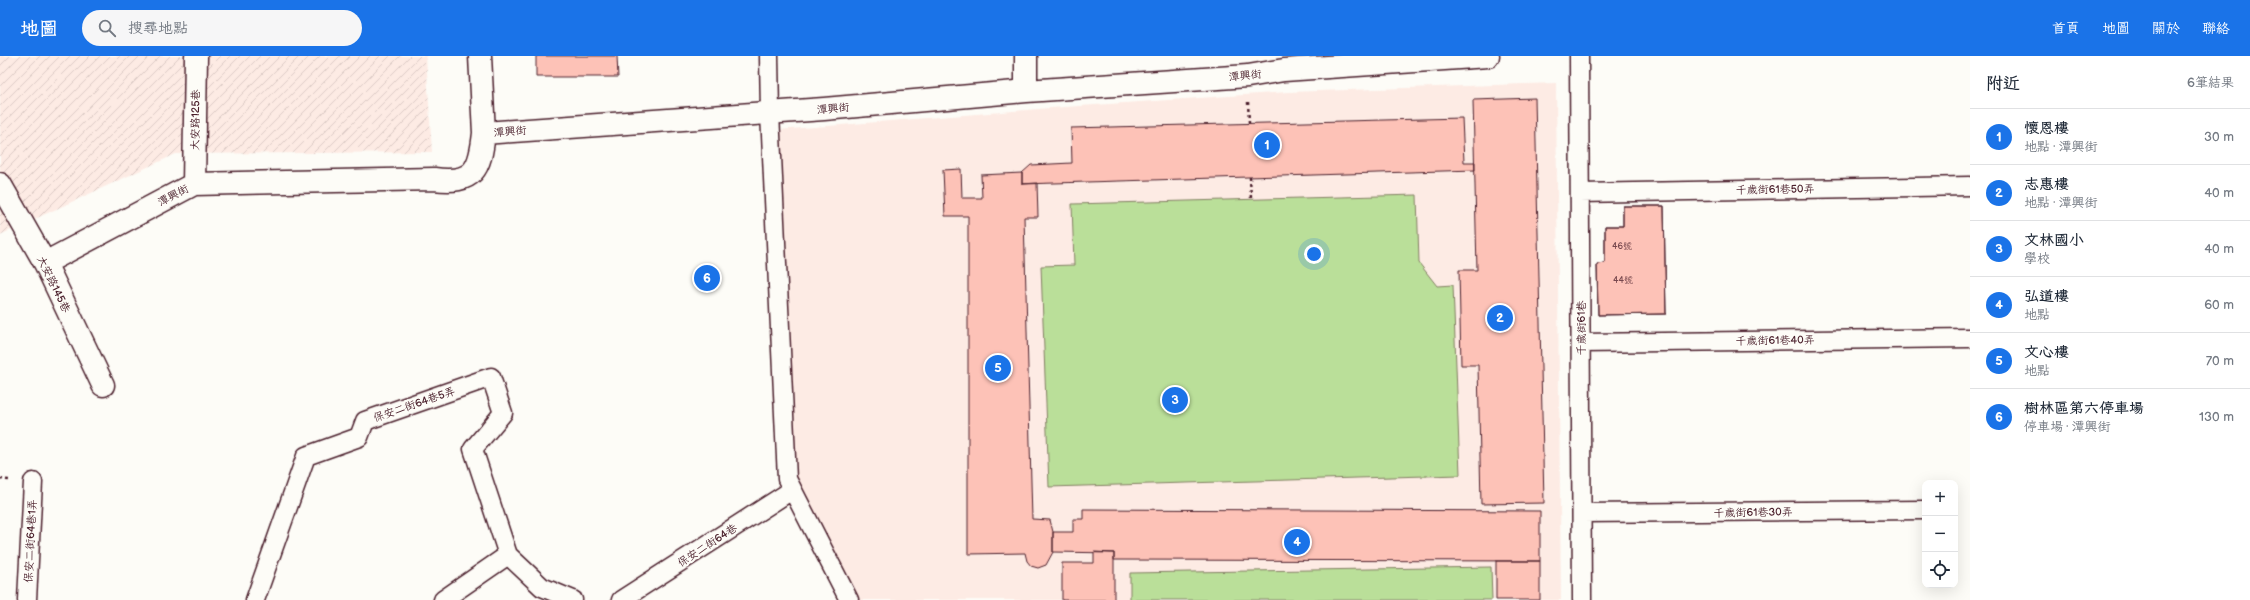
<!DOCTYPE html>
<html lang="zh-TW">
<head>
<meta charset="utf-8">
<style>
  body { margin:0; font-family:"Balsamiq Sans","LXGW WenKai TC",sans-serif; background:#f6f6f7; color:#1f2937 }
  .controls { position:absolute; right:12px; bottom:12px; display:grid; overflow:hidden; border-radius:8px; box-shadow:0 4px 16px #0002 }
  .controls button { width:36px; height:36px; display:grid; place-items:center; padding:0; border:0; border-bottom:1px solid #e0e1e3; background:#fff; color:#1f2937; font:20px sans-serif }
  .you { position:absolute; left:1314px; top:198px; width:14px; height:14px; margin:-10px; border:3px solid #fff; border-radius:50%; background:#1a73e8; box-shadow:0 0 0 6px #1a73e833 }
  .badge { display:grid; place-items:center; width:26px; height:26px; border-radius:50%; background:#1a73e8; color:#fff; font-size:13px; font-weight:700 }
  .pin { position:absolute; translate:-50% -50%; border:2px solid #fff; box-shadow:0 1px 4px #0006 }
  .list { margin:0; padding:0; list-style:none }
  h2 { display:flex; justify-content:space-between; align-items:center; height:52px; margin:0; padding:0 16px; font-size:17px }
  h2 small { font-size:13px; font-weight:400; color:#747a83 }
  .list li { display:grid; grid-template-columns:26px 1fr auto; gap:12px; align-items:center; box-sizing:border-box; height:56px; padding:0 16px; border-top:1px solid #e0e1e3 }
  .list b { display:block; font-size:15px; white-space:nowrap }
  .list p { margin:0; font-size:13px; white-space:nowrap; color:#747a83 }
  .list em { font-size:13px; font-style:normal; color:#747a83 }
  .icon { flex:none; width:22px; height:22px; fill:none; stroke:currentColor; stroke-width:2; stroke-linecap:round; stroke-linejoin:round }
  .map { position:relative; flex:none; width:1970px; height:544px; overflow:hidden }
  header { display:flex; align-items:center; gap:24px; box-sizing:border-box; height:56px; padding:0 20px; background:#1a73e8; color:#fff }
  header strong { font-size:19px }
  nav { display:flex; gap:22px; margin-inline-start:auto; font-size:14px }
  .search { width:280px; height:36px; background:#f6f6f7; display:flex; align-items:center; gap:10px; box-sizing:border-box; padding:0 14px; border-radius:22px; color:#747a83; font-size:15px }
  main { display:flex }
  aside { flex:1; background:#fff }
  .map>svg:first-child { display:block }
  .built { fill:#fdebe4 }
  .industrial { fill:url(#industrial-furrows) }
  .park { fill:#badf99; stroke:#827f62 }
  .building { fill:#fdc2b7; stroke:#4a1f2b }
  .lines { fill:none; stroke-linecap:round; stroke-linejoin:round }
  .lane-casing { stroke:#4a1f2b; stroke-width:21 }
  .street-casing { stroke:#4a1f2b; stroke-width:25 }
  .path { stroke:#4a1f2b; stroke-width:2.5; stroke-dasharray:3 3; stroke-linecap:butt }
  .lane { stroke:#fdfcf7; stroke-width:18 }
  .street { stroke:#fdfcf7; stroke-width:22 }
  .labels { text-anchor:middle; stroke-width:4; stroke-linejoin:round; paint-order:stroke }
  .number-label { font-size:9px; fill:#77484e }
  .street-label { font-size:11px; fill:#4a1f2b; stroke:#fdfcf7 }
</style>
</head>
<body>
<header>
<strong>地圖</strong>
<div class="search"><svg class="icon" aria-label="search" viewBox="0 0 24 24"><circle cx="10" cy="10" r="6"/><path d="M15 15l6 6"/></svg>搜尋地點</div>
<nav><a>首頁</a><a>地圖</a><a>關於</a><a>聯絡</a></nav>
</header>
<main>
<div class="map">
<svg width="1970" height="544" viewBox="0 0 1970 544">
  <defs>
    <pattern id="industrial-furrows" width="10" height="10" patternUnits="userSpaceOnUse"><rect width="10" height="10" fill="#fdebe4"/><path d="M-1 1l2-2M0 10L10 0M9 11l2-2" fill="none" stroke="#dac9c4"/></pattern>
  </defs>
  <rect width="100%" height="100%" fill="#fdfcf7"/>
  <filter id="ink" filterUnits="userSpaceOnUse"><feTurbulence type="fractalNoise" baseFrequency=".025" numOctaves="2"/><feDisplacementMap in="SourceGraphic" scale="8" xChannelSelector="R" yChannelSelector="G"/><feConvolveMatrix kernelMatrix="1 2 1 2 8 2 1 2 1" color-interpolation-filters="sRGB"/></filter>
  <g filter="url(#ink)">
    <!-- built -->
    <path class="built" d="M1556 27 1561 544H855L794 421 778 74 1050 52 1288 36Z"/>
    <!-- industrial -->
    <path class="industrial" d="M0 0H426L432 96 176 98 0 179Z"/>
    <!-- park -->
    <path class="park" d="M1417 139 1419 207 1437 230 1453 229 1460 419 1049 431 1041 210 1074 209 1072 148Z
      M1491 511 1492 544H1130V517Z"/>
    <!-- building -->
    <path class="building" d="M536 0H617L618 21H536Z
      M1535 42 1544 447 1481 448 1478 309H1461L1459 214H1477L1473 44Z
      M1462 62 1464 106H1475V114L1022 128V117L1031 109 1072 107 1071 72Z
      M961 113 962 142H982L981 119 1022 117V128L1037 127 1038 161H1024L1032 463 1050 464 1053 476V496L1046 509 1038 512 1031 510 1027 505 1025 497 968 498V160H945L943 114Z
      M1623 150H1664L1666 258 1598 259 1597 208 1605 207V170H1623Z
      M1623 150H1664L1666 258 1598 259 1597 208 1605 207V170H1623Z
      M1083 453 1540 455V505L1114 504V497L1053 496V476H1073V463H1083Z
      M1094 496 1114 497V544H1062V507H1094Z
      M1496 505H1540V544H1496Z"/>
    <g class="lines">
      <defs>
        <path id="lane" d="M769 0 770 57 787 423 849 544
          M1579 0 1582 544
          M1580 137 1970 130
          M1581 287 1970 282
          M1582 457 1925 454
          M27 544 33 426
          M255 544 306 400 359 381 365 365 491 321 503 357 473 393 508 499 542 531 573 544
          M443 544 508 499
          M621 544 792 434"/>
        <path id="street" d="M480 0 484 77
          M1026 0V35
          M0 128 45 207 103 329
          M194 128 196 0
          M45 207 194 128 434 123C474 128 480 114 484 77L824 53 1026 35 1248 20 1284 14 1488 0"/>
      </defs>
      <!-- lane casing -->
      <use href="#lane" class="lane-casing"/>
      <!-- street casing -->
      <use href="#street" class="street-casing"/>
      <!-- path -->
      <path class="path" d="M1248 46 1249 67
        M1250 121 1251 143
        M0 423 9 424"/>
      <!-- lane -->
      <use href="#lane" class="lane"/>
      <!-- street -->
      <use href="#street" class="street"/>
    </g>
  </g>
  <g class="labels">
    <!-- number labels -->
    <g class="number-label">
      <text x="1622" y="193">46號</text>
      <text x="1623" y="227">44號</text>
    </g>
    <!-- street labels -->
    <g class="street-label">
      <text transform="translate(1245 19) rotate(-6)" y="4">潭興街</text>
      <text transform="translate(833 52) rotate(-5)" y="4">潭興街</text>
      <text transform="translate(195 64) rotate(-89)" y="4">大安路125巷</text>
      <text transform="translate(510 75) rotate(-4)" y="4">潭興街</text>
      <text transform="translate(1775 133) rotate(-1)" y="4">千歲街61巷50弄</text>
      <text transform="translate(173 139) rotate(-28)" y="4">潭興街</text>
      <text transform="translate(54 228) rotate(64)" y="4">大安路145巷</text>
      <text transform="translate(1581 272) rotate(-90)" y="4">千歲街61巷</text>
      <text transform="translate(1775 284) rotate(-1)" y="4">千歲街61巷40弄</text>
      <text transform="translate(414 348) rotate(-19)" y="4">保安二街64巷5弄</text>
      <text transform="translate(1753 456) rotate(-1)" y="4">千歲街61巷30弄</text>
      <text transform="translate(30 485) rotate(-87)" y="4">保安二街64巷1弄</text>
      <text transform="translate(707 489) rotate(-33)" y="4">保安二街64巷</text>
    </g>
  </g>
</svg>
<div class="controls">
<button>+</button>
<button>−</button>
<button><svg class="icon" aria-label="locate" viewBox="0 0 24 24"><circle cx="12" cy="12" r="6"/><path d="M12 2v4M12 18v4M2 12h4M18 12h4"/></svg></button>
</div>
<div class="you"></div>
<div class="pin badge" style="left:1267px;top:89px">1</div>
<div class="pin badge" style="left:1500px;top:262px">2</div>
<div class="pin badge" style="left:1175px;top:344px">3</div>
<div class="pin badge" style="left:1297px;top:486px">4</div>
<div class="pin badge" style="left:998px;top:312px">5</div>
<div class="pin badge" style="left:707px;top:222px">6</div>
</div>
<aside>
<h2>附近<small>6筆結果</small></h2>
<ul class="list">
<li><span class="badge">1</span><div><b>懷恩樓</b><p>地點 · 潭興街</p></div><em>30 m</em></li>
<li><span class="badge">2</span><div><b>志惠樓</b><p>地點 · 潭興街</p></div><em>40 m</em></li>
<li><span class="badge">3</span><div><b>文林國小</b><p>學校</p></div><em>40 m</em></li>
<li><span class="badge">4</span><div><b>弘道樓</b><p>地點</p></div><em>60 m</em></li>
<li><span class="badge">5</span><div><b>文心樓</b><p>地點</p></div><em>70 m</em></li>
<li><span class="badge">6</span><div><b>樹林區第六停車場</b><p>停車場 · 潭興街</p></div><em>130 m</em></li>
</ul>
</aside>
</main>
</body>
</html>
